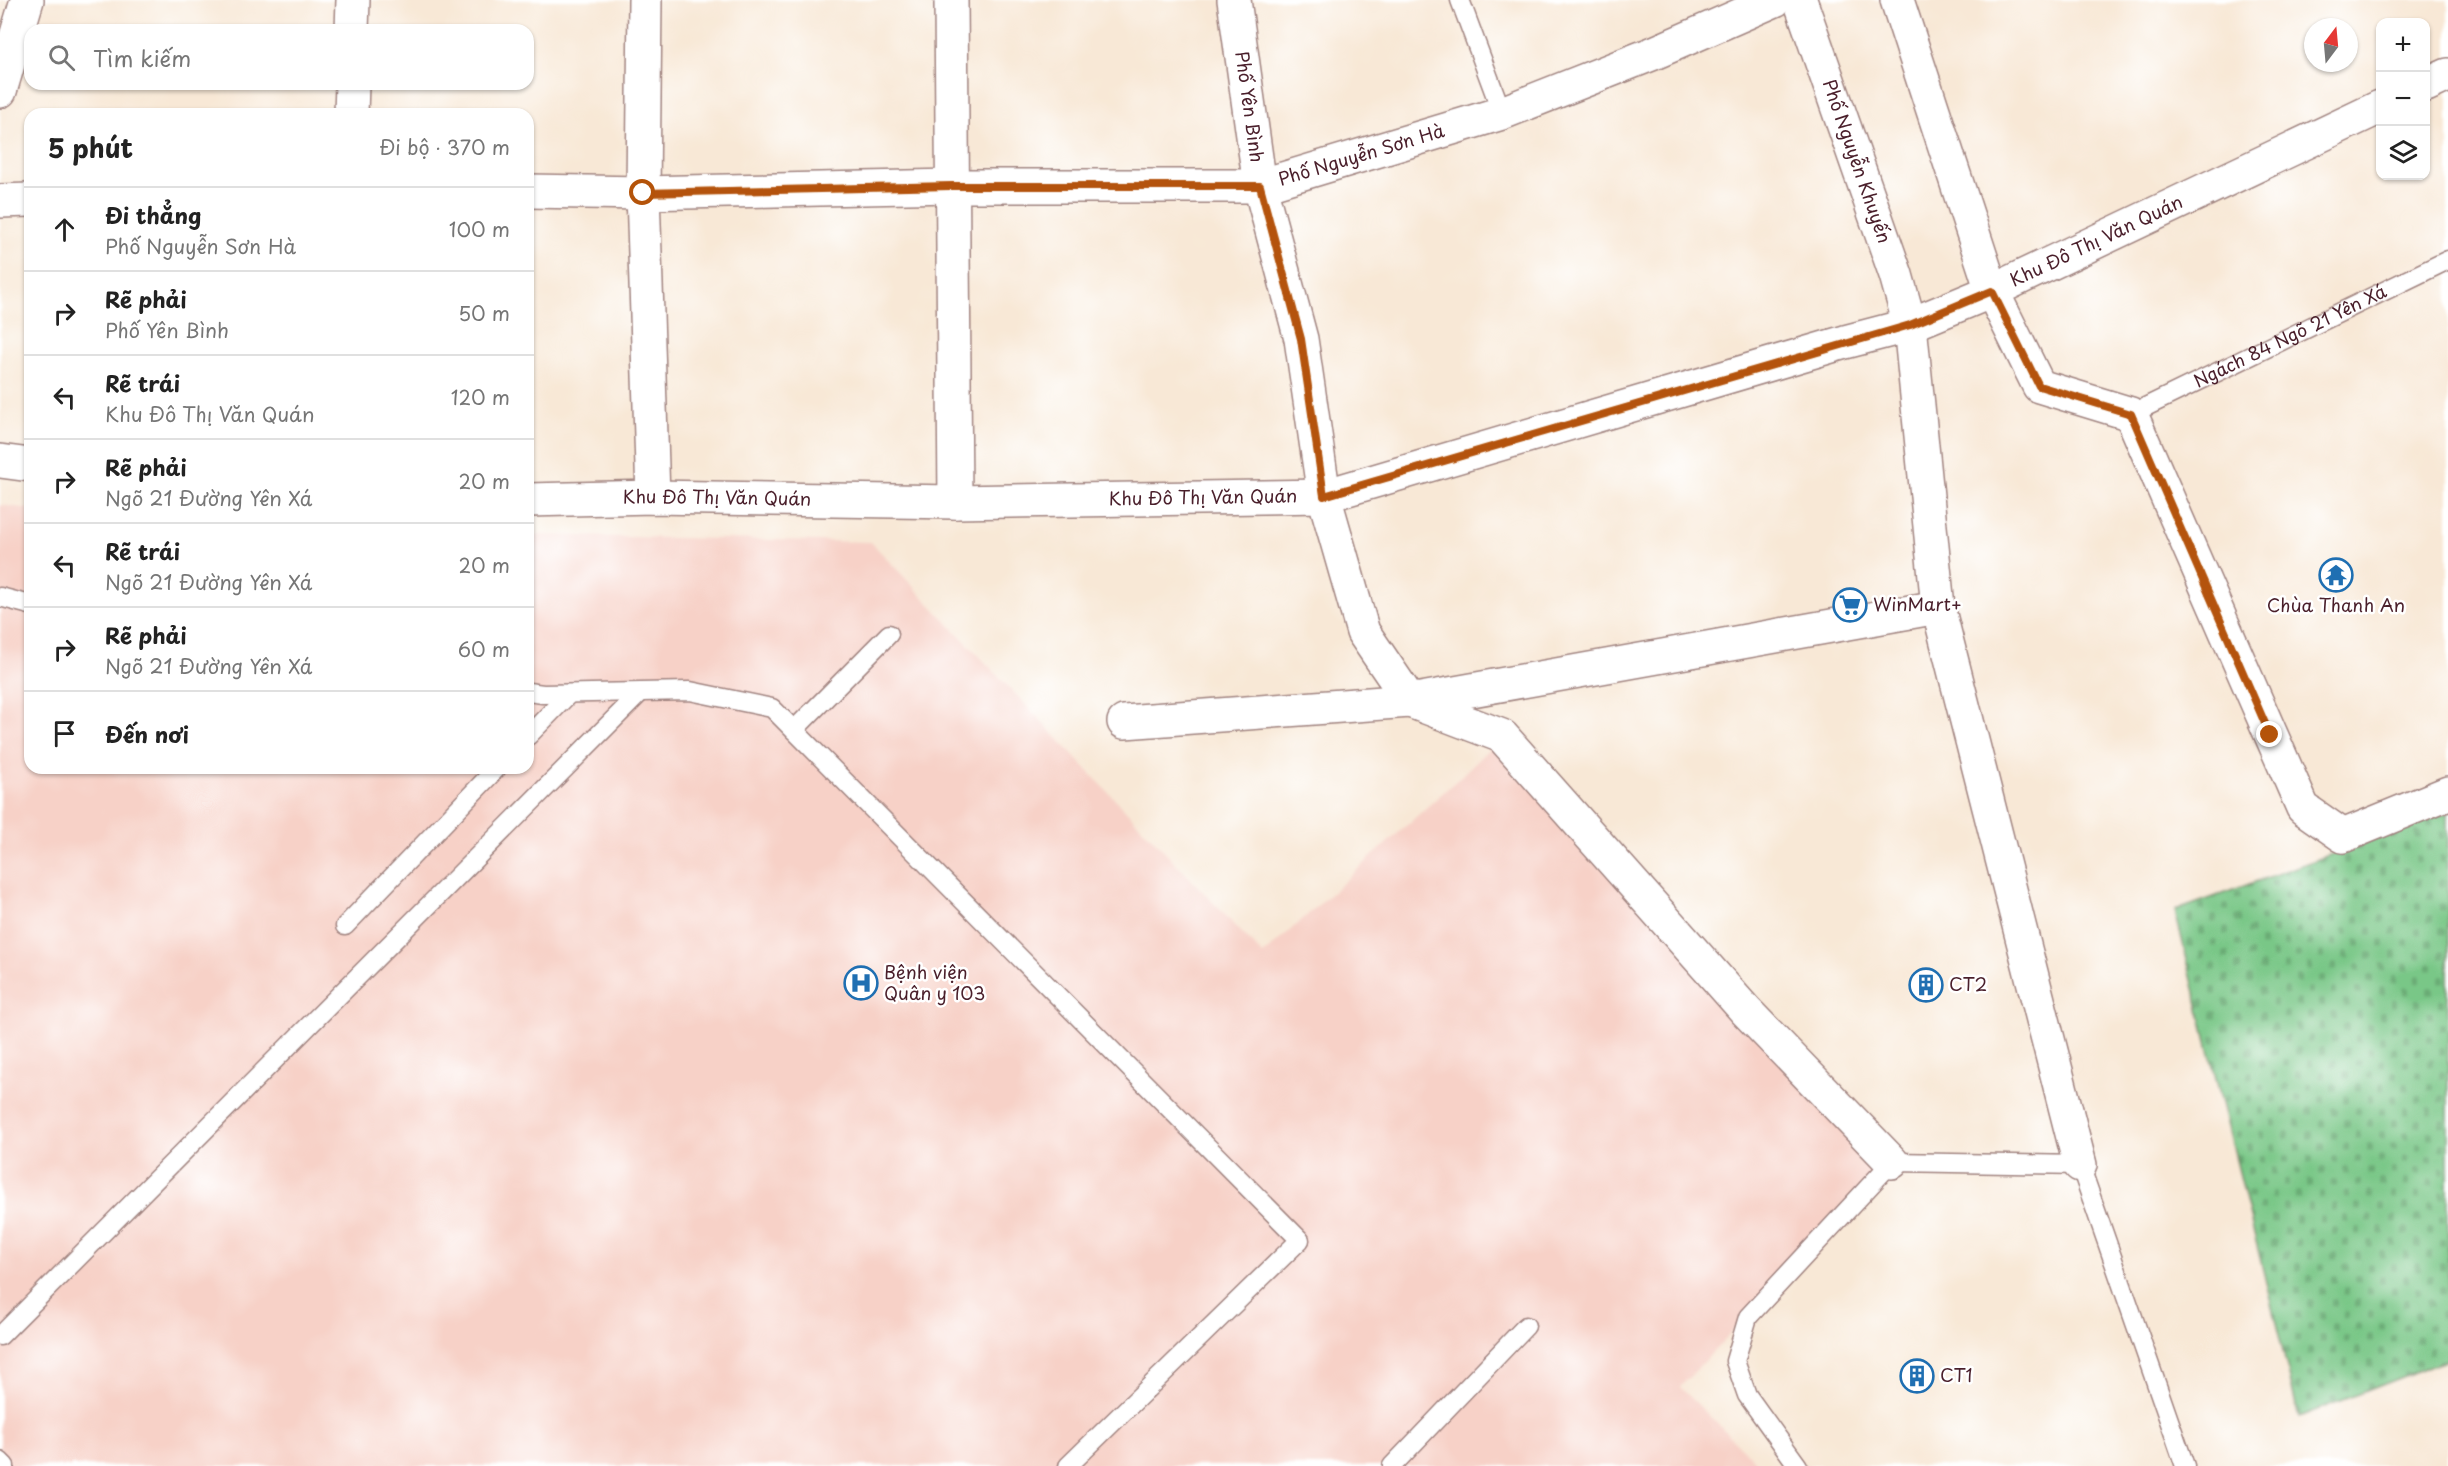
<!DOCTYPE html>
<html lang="vi">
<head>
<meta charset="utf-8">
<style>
  body { margin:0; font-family:"Playpen Sans",sans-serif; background:#f6f6f6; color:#222 }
  .controls { position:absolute; right:18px; top:18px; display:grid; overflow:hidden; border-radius:12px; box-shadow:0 2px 4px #0004 }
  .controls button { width:54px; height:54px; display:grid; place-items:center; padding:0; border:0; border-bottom:2px solid #e0e0e0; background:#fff; color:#222; font:30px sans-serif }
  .compass { position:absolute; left:2304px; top:18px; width:54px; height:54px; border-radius:50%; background:#fff; box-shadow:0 2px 4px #0004; rotate:16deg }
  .stop { position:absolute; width:18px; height:18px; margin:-14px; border:4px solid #b45309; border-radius:50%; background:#fff }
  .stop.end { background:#b45309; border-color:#fff; box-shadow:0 2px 6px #0008 }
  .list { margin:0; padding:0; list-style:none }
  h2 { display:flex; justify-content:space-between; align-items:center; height:78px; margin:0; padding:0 24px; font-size:26px }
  h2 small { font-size:20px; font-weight:400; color:#767676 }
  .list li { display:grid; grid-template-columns:39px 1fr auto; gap:18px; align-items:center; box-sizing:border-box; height:84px; padding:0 24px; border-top:2px solid #e0e0e0 }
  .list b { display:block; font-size:22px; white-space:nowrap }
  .list p { margin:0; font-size:20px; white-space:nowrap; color:#767676 }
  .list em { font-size:20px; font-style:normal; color:#767676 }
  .icon { flex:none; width:33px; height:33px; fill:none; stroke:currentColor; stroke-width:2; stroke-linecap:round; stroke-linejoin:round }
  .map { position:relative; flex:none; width:2448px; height:1466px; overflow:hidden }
  .search { position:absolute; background:#fff; box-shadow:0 2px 4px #0004; left:24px; top:24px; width:510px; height:66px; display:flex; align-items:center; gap:15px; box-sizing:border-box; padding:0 21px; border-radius:18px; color:#767676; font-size:22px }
  .panel { position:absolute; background:#fff; box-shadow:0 2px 4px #0004; left:24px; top:108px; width:510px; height:666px; border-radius:18px }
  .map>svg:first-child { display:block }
  .built { fill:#f7d1c7 }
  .cemetery { fill:url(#cemetery-stones); stroke:#627359; stroke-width:1.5 }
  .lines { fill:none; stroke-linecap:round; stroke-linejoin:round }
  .service-casing { stroke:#a18480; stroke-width:21 }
  .minor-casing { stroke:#a18480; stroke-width:36 }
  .tertiary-casing { stroke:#a18480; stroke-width:36 }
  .service { stroke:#fff; stroke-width:18 }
  .minor { stroke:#fff; stroke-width:33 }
  .tertiary { stroke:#fff; stroke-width:33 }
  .route { stroke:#b45309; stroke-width:8 }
  .labels { text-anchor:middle; stroke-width:5; stroke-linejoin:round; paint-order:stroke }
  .street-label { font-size:18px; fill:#4a1f2b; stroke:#fff }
  .poi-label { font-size:18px; fill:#4a1f2b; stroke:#fff; text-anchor:start }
</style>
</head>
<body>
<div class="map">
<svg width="2448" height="1466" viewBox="0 0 2448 1466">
  <defs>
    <pattern id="cemetery-stones" width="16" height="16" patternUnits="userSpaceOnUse" patternTransform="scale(1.5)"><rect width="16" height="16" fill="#79c787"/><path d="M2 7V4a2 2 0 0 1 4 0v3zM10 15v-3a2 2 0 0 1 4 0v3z" fill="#6aaa75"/></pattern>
  </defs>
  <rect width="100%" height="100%" fill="#fff"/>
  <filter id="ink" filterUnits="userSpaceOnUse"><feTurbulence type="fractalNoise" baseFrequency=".0167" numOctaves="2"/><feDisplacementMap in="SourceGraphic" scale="12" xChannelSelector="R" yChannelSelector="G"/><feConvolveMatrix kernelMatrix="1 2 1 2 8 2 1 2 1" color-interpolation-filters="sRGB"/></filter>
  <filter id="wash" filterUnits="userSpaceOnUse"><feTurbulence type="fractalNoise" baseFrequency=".008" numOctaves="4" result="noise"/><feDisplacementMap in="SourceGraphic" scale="24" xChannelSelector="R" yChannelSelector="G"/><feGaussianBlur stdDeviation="1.35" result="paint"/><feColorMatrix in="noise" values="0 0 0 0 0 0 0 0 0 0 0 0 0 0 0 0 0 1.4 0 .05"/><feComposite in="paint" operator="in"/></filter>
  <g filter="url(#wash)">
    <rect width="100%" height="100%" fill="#f8e8d6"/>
    <!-- built -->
    <path class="built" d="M0 505 30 509V768H528V535L871 542 1263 955 1458 779 1502 736 1892 1162 1680 1387 1760 1466H0Z"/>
    <!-- cemetery -->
    <path class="cemetery" d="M2448 812V1359L2299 1417 2175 911Z"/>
  </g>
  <g filter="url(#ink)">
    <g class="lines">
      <defs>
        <g id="service">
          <path d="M1460 0 1502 113"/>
          <path id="s1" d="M2131 414 2448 260"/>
          <path d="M0 597 30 605"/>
          <path d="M528 692 543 694 690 691 772 708 1300 1240 1068 1466"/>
          <path d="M794 730 889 634"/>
          <path d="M528 736 569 694"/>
          <path d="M345 926 497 768"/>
          <path d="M0 1336 640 693"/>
          <path d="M0 1461 5 1466"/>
          <path d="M1392 1466 1526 1326"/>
          <path d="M1798 1466 1747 1395 1735 1361 1748 1317 1892 1162 2080 1165 2185 1466"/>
        </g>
        <g id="minor">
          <path d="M645 0 643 193 653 497"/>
          <path d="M951 0 955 502"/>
          <path id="s2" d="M1234 0 1260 186 1301 339 1324 496 1363 632 1410 701 1502 736 1746 1011 1892 1162"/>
          <path d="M352 30 353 0"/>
          <path d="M2426 85 2448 75"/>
          <path d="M0 91 27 0"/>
          <path d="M351 114 352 84"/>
          <path id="s3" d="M528 191 643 193 951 186H1260L1502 113 1654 53 1775 0"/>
          <path d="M0 201 30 200"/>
          <path d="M1992 291 2039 386 2131 414 2303 808 2343 836 2448 793"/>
          <path d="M1910 325 1938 607 2080 1165"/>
          <path d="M0 461 30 465"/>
          <path id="s4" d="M528 500 653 497 955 502 1324 496 1845 342 1910 325 1992 291 2380 107"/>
          <path d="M1124 722 1410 701 1938 607"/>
        </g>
        <g id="tertiary">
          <path id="s5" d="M1800 0 1896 275 1910 325"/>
          <path d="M1897 0 1992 291"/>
        </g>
      </defs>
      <!-- service casing -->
      <use href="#service" class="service-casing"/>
      <!-- minor casing -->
      <use href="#minor" class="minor-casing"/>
      <!-- tertiary casing -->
      <use href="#tertiary" class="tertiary-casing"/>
      <!-- service -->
      <use href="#service" class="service"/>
      <!-- minor -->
      <use href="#minor" class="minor"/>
      <!-- tertiary -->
      <use href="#tertiary" class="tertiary"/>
    </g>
  </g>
  <g class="lines" filter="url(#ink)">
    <!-- route -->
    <path class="route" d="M643 193 951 186H1260L1301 339 1324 496 1910 325 1992 291 2039 386 2131 414 2270 735"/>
  </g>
  <!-- icons -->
  <defs>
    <symbol id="temple-ring" viewBox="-11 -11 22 22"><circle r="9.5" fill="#fff" stroke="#1f6fb2" stroke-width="1.5"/><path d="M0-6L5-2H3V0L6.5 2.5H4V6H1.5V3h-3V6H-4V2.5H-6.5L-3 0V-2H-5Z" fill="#1f6fb2"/></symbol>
    <symbol id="supermarket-ring" viewBox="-11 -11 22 22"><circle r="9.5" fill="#fff" stroke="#1f6fb2" stroke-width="1.5"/><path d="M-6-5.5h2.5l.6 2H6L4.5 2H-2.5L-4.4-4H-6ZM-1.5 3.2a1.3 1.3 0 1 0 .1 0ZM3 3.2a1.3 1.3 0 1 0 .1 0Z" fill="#1f6fb2"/></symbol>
    <symbol id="hospital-ring" viewBox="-11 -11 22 22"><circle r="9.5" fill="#fff" stroke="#1f6fb2" stroke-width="1.5"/><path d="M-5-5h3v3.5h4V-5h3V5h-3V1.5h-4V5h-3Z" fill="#1f6fb2"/></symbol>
    <symbol id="building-ring" viewBox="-11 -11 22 22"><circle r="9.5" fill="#fff" stroke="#1f6fb2" stroke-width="1.5"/><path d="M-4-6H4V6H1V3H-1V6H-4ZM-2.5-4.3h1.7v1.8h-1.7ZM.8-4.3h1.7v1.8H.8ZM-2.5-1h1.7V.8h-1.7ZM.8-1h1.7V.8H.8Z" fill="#1f6fb2"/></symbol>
  </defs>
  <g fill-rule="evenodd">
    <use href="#temple-ring" x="2317" y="556" width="38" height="38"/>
    <use href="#supermarket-ring" x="1831" y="586" width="38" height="38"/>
    <use href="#hospital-ring" x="842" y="964" width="38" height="38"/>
    <use href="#building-ring" x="1907" y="966" width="38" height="38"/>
    <use href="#building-ring" x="1898" y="1357" width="38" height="38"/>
  </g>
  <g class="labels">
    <!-- street labels -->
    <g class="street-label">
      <text dy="6" stroke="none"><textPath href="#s2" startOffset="108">Phố Yên Bình</textPath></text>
      <text dy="6" stroke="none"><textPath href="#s3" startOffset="838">Phố Nguyễn Sơn Hà</textPath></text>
      <text dy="6" stroke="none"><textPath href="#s5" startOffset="171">Phố Nguyễn Khuyến</textPath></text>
      <text dy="6" stroke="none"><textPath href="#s4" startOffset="1611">Khu Đô Thị Văn Quán</textPath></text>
      <text dy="6" stroke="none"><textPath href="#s1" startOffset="177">Ngách 84 Ngõ 21 Yên Xá</textPath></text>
      <text dy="6" stroke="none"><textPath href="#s4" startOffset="675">Khu Đô Thị Văn Quán</textPath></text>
      <text dy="6" stroke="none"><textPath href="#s4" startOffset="189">Khu Đô Thị Văn Quán</textPath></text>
    </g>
    <!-- poi labels -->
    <g class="poi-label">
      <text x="1873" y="611">WinMart+</text>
      <text x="2336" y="612" text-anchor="middle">Chùa Thanh An</text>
      <text x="884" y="979">Bệnh viện<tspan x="884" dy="21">Quân y 103</tspan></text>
      <text x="1949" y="991">CT2</text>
      <text x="1940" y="1382">CT1</text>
    </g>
  </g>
</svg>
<div class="controls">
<button>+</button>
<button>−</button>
<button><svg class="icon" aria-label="layers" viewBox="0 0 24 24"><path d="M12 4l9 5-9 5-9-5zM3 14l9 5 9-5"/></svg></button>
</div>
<svg class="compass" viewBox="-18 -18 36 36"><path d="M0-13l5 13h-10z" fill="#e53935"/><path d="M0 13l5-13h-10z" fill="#767676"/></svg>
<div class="stop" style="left:643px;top:193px"></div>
<div class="stop end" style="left:2270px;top:735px"></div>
<div class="search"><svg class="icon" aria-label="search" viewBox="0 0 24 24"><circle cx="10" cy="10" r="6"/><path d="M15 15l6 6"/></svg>Tìm kiếm</div>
<section class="panel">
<h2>5 phút<small>Đi bộ · 370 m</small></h2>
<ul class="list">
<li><svg class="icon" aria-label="ahead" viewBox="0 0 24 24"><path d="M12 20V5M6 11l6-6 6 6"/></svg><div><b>Đi thẳng</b><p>Phố Nguyễn Sơn Hà</p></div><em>100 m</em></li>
<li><svg class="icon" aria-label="right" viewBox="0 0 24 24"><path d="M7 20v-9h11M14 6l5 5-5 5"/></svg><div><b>Rẽ phải</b><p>Phố Yên Bình</p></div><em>50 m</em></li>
<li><svg class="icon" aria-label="left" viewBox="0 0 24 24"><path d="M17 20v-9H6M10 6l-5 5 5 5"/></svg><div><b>Rẽ trái</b><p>Khu Đô Thị Văn Quán</p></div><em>120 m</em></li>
<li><svg class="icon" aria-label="right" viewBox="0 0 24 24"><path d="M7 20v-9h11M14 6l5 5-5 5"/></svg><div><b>Rẽ phải</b><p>Ngõ 21 Đường Yên Xá</p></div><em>20 m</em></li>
<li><svg class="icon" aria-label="left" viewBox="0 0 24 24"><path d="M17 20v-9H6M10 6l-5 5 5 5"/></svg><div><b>Rẽ trái</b><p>Ngõ 21 Đường Yên Xá</p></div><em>20 m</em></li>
<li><svg class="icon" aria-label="right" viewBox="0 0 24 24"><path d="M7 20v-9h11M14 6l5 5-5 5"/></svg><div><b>Rẽ phải</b><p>Ngõ 21 Đường Yên Xá</p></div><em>60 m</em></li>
<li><svg class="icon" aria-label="arrive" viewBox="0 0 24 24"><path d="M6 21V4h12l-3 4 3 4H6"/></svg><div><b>Đến nơi</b></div></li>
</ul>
</section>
</div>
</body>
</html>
